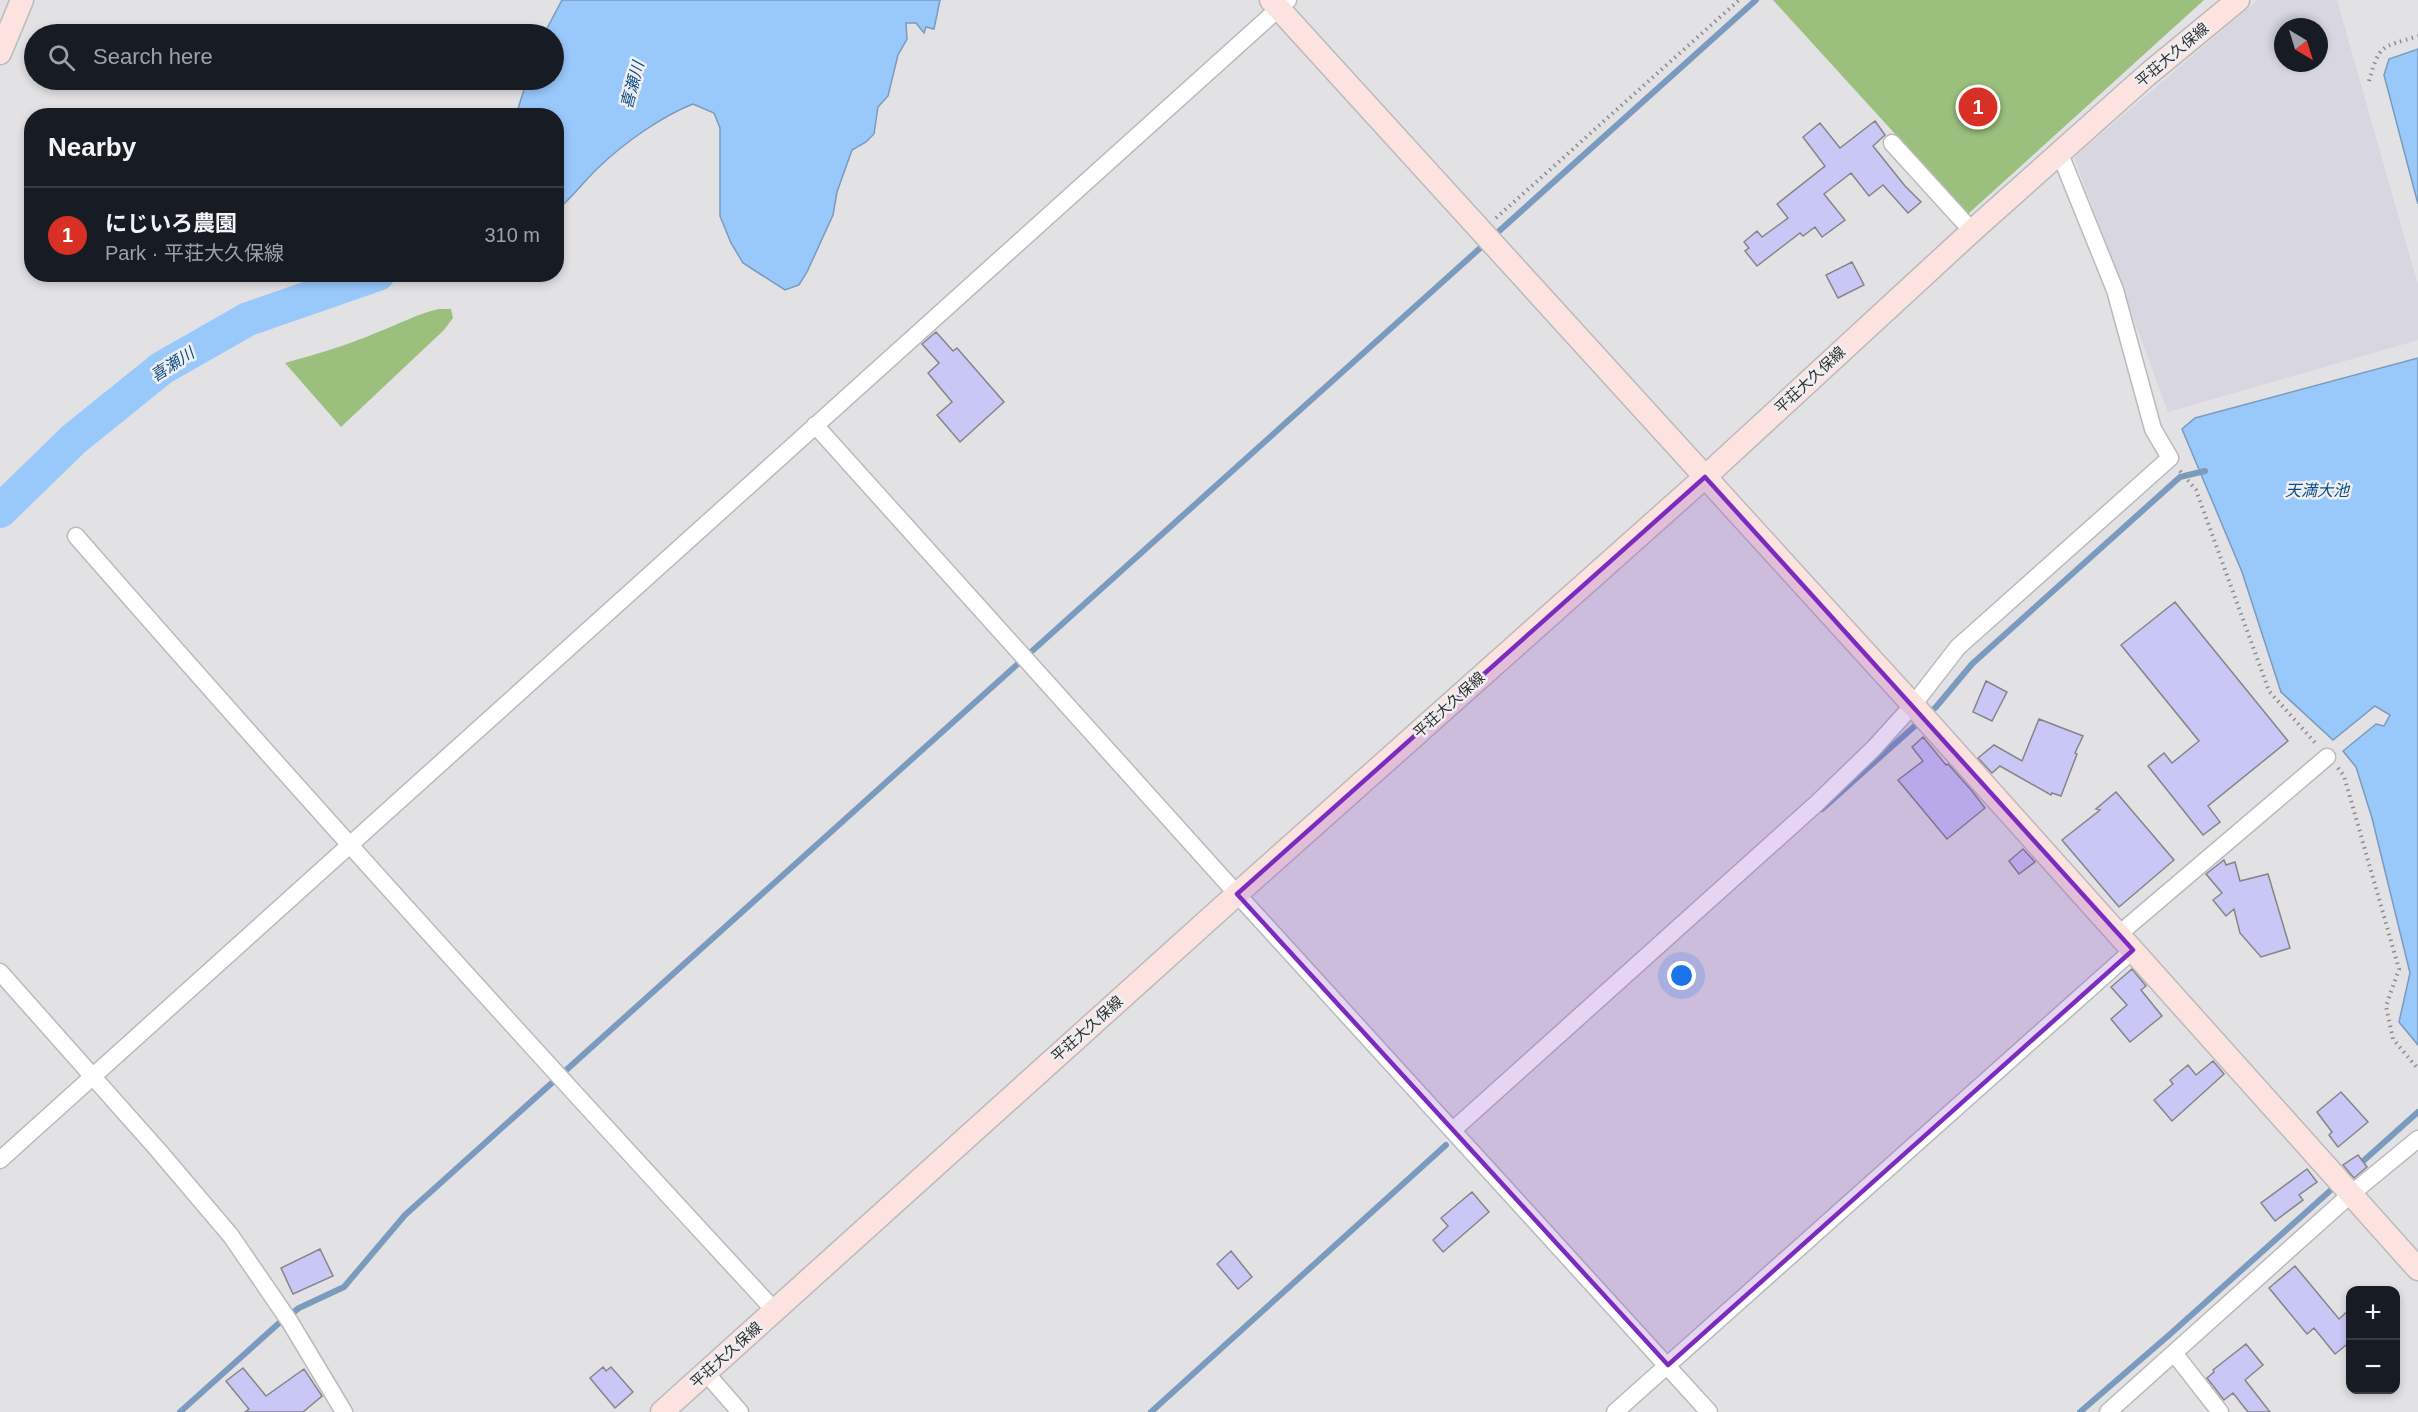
<!DOCTYPE html>
<html lang="en">
<head>
<meta charset="utf-8">
<style>
  body { margin:0; font-family:Arial,"Noto Sans JP",sans-serif; background:#242831; color:#f1f3f6 }
  .controls { position:absolute; right:18px; bottom:18px; display:grid; overflow:hidden; border-radius:12px; box-shadow:0 3px 9px #0003 }
  .controls button { width:54px; height:54px; display:grid; place-items:center; padding:0; border:0; border-bottom:2px solid #363941; background:#171b24; color:#f1f3f6; font:30px sans-serif }
  .compass { position:absolute; left:2274px; top:18px; width:54px; height:54px; border-radius:50%; background:#171b24; box-shadow:0 3px 9px #0003; rotate:142deg }
  .you { position:absolute; left:1682px; top:976px; width:21px; height:21px; margin:-15px; border:4px solid #fff; border-radius:50%; background:#1a73e8; box-shadow:0 0 0 9px #1a73e833 }
  .badge { display:grid; place-items:center; width:39px; height:39px; border-radius:50%; background:#d93025; color:#fff; font-size:20px; font-weight:700 }
  .pin { position:absolute; translate:-50% -50%; border:3px solid #fff; box-shadow:0 2px 6px #0006 }
  .list { margin:0; padding:0; list-style:none }
  h2 { display:flex; justify-content:space-between; align-items:center; height:78px; margin:0; padding:0 24px; font-size:26px }
  h2 small { font-size:20px; font-weight:400; color:#9ea1a6 }
  .list li { display:grid; grid-template-columns:39px 1fr auto; gap:18px; align-items:center; box-sizing:border-box; height:96px; padding:0 24px; border-top:2px solid #363941 }
  .list b { display:block; font-size:22px; white-space:nowrap }
  .list p { margin:0; font-size:20px; white-space:nowrap; color:#9ea1a6 }
  .list em { font-size:20px; font-style:normal; color:#9ea1a6 }
  .icon { flex:none; width:33px; height:33px; fill:none; stroke:currentColor; stroke-width:2; stroke-linecap:round; stroke-linejoin:round }
  .map { position:relative; flex:none; width:2418px; height:1412px; overflow:hidden }
  .search { position:absolute; background:#171b24; box-shadow:0 3px 9px #0003; left:24px; top:24px; width:540px; height:66px; display:flex; align-items:center; gap:15px; box-sizing:border-box; padding:0 21px; border-radius:33px; color:#9ea1a6; font-size:22px }
  .panel { position:absolute; background:#171b24; box-shadow:0 3px 9px #0003; left:24px; top:108px; width:540px; height:174px; border-radius:24px }
  .map>svg:first-child { display:block }
  .built { fill:#d7d6e1; fill-rule:evenodd }
  .green { fill:#9bbf7d }
  .water { fill:#99c8fb; stroke:#7a9abe; stroke-width:1.5 }
  .lines { fill:none; stroke-linecap:round; stroke-linejoin:round }
  .stream { stroke:#7a9abe; stroke-width:6 }
  .river { stroke:#99c8fb; stroke-width:34 }
  .building { fill:#c9c7f6; stroke:#858588; stroke-width:1.5 }
  .street-casing { stroke:#bababd; stroke-width:19 }
  .secondary-casing { stroke:#bababd; stroke-width:25 }
  .path { stroke:#8c8c8e; stroke-width:4; stroke-dasharray:1.5 4.5; stroke-linecap:butt }
  .street { stroke:#fff; stroke-width:16 }
  .secondary { stroke:#fce3df; stroke-width:22 }
  .marked { fill:#7b2cbf; fill-opacity:0.2; stroke:#7b2cbf; stroke-width:4.5; stroke-linejoin:round }
  .labels { text-anchor:middle; stroke-width:5; stroke-linejoin:round; paint-order:stroke }
  .street-label { font-size:15px; fill:#303031; stroke:#efeff2 }
  .water-label { font-size:16px; font-style:italic; fill:#0c4d85; stroke:#efeff2 }
</style>
</head>
<body>
<div class="map">
<svg width="2418" height="1412" viewBox="0 0 2418 1412">
  <rect width="100%" height="100%" fill="#e2e2e5"/>
  <!-- built -->
  <path class="built" d="M2258 0H2337L2418 285V340L2168 412 2074 157ZM2283 27H2319V63H2283Z"/>
  <!-- green -->
  <path class="green" d="M1773 0H2204L1968 214Z
    M439 309H451L453 318 444 330 341 427 285 363C317 354 348 345 378 332 399 324 417 314 439 309Z"/>
  <!-- water -->
  <path class="water" d="M562 0H940L934 29 926 27 924 33 916 23H906L907 39 898 55 888 96 878 107 874 134 866 142 852 150 837 192 833 215 807 272 799 285 785 290 743 263 731 243 720 216V128L714 113 693 104C662 116 624 143 599 167 584 181 573 197 557 210L556 116 516 115 527 80H554V34H544Z
    M2418 49V204L2384 75 2389 59Z
    M2418 358V1045L2399 1022 2410 973 2372 818 2356 767 2343 751 2376 724 2384 726 2390 715 2375 706 2333 740 2281 692 2242 572 2182 429 2195 418Z"/>
  <g class="lines">
    <!-- stream -->
    <path class="stream" d="M1822 809 1936 707 1972 664 2180 477 2205 471
      M180 1412 278 1324 299 1308 344 1287 405 1215 1756 0
      M1151 1412 1446 1145
      M2080 1412 2168 1336 2418 1112"/>
    <!-- river -->
    <path class="river" d="M0 511 74 439 162 368 248 319 378 274"/>
  </g>
  <!-- building -->
  <path class="building" d="M1875 121 1885 135 1873 146 1905 186 1921 202 1908 213 1883 185 1869 196 1851 173 1824 194 1845 220 1822 237 1815 227 1803 236 1800 233 1757 266 1745 251 1749 248 1744 242 1757 231 1762 237 1788 218 1777 204 1825 166 1803 137 1820 123 1840 148Z
    M1852 262 1864 285 1838 298 1826 275Z
    M936 332 953 351 957 348 1004 402 960 442 937 415 952 402 928 373 939 363 922 344Z
    M2175 602 2288 741 2208 806 2220 822 2203 835 2148 766 2164 753 2172 763 2199 741 2121 645Z
    M1986 681 2007 692 1992 721 1973 712Z
    M2039 719 2083 736 2075 753 2077 754 2061 796 2052 793 2051 795 2000 766 1992 773 1978 758 1994 745 2022 761Z
    M1923 737 1946 765 1948 764 1972 791 1985 808 1947 839 1898 780 1923 761 1912 747Z
    M2116 792 2174 860 2119 907 2062 840 2100 810 2096 809Z
    M2023 849 2035 862 2019 874 2009 861Z
    M2224 860 2226 865 2235 862 2240 881 2268 874 2290 948 2261 957 2240 933 2234 909 2226 916 2213 900 2222 893 2206 874Z
    M2132 969 2146 986 2141 990 2162 1016 2130 1042 2111 1019 2127 1005 2111 987Z
    M2213 1061 2224 1074 2172 1121 2154 1100 2173 1084 2170 1080 2188 1065 2196 1075Z
    M2341 1092 2368 1122 2338 1147 2329 1135 2332 1132 2317 1112Z
    M2358 1155 2367 1167 2354 1178 2343 1165Z
    M2307 1169 2317 1182 2299 1195 2303 1200 2275 1221 2261 1203Z
    M1472 1192 1489 1212 1443 1252 1433 1240 1448 1226 1441 1218Z
    M320 1249 333 1276 293 1294 281 1268Z
    M1231 1251 1252 1277 1238 1289 1217 1264Z
    M2295 1266 2339 1319 2350 1309V1342L2335 1354 2314 1328 2307 1334 2269 1288Z
    M2246 1344 2263 1365 2245 1380 2270 1412H2248L2233 1393 2224 1400 2207 1378 2214 1372 2213 1370Z
    M603 1367 606 1371 611 1367 633 1392 615 1408 590 1378Z
    M243 1368 266 1396 304 1369 322 1396 303 1412H245L249 1409 226 1381Z"/>
  <g class="lines">
    <defs>
      <path id="street" d="M1892 143 1972 231
        M815 425 1237 894 1709 1412
        M76 536C305 798 539 1056 775 1311
        M2119 934 2327 757
        M0 972 158 1150 231 1236 290 1322 344 1412
        M1453 1130 1816 804 1874 748 1913 705 1958 647 2170 458 2153 429 2115 290 2060 154
        M0 1160 1288 0
        M2174 1353 2220 1412
        M706 1373 740 1412
        M1615 1412 2133 950
        M2108 1412 2351 1194 2418 1139"/>
      <path id="secondary" d="M1271 0 1913 705 2418 1269
        M0 53 22 0
        M662 1412 1237 894 1705 477 1972 231 2147 75 2238 0"/>
    </defs>
    <!-- street casing -->
    <use href="#street" class="street-casing"/>
    <!-- secondary casing -->
    <use href="#secondary" class="secondary-casing"/>
    <!-- path -->
    <path class="path" d="M2369 81C2380 43 2381 48 2418 36
      M1496 218 1739 0
      M2180 471 2196 490 2269 691 2317 745
      M2338 768 2344 776 2399 969 2386 1006 2393 1039 2418 1069"/>
    <!-- street -->
    <use href="#street" class="street"/>
    <!-- secondary -->
    <use href="#secondary" class="secondary"/>
  </g>
  <!-- marked area -->
  <path class="marked" d="M1705 477 2133 950 1668 1365 1237 894Z"/>
  <g class="labels">
    <!-- street labels -->
    <g class="street-label">
      <text transform="translate(2172 55) rotate(-40)" y="5">平荘大久保線</text>
      <text transform="translate(1810 380) rotate(-43)" y="5">平荘大久保線</text>
      <text transform="translate(1449 705) rotate(-42)" y="5">平荘大久保線</text>
      <text transform="translate(1087 1029) rotate(-42)" y="5">平荘大久保線</text>
      <text transform="translate(726 1355) rotate(-42)" y="5">平荘大久保線</text>
    </g>
    <!-- water labels -->
    <g class="water-label">
      <text transform="translate(632 85) rotate(-75)" y="6">喜瀬川</text>
      <text transform="translate(172 364) rotate(-33)" y="6">喜瀬川</text>
      <text x="2317" y="496">天満大池</text>
    </g>
  </g>
</svg>
<div class="controls">
<button>+</button>
<button>−</button>
</div>
<svg class="compass" viewBox="-18 -18 36 36"><path d="M0-13l5 13h-10z" fill="#e53935"/><path d="M0 13l5-13h-10z" fill="#9ea1a6"/></svg>
<div class="you"></div>
<div class="pin badge" style="left:1978px;top:107px">1</div>
<div class="search"><svg class="icon" aria-label="search" viewBox="0 0 24 24"><circle cx="10" cy="10" r="6"/><path d="M15 15l6 6"/></svg>Search here</div>
<section class="panel">
<h2>Nearby<small></small></h2>
<ul class="list">
<li><span class="badge">1</span><div><b>にじいろ農園</b><p>Park · 平荘大久保線</p></div><em>310 m</em></li>
</ul>
</section>
</div>
</body>
</html>
